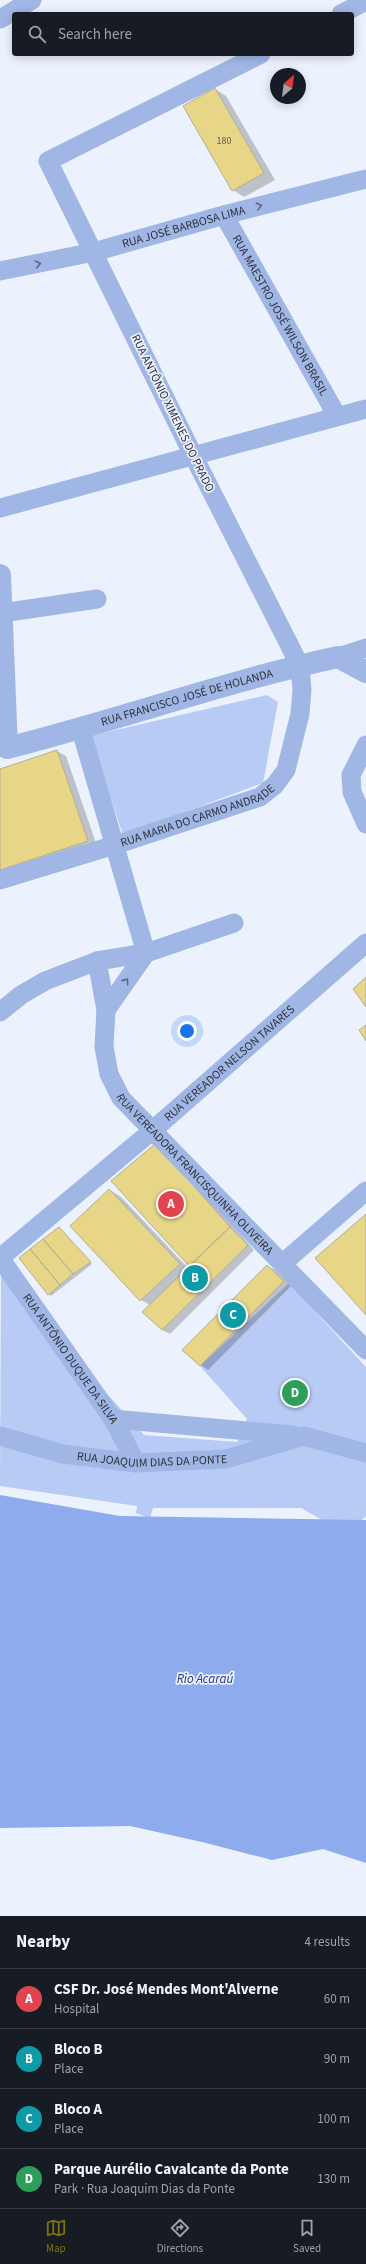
<!DOCTYPE html>
<html lang="en">
<head>
<meta charset="utf-8">
<style>
  body { margin:0; font-family:"Source Sans 3",sans-serif; background:#242831; color:#f1f3f6 }
  .compass { position:absolute; left:270px; top:68px; width:36px; height:36px; border-radius:50%; background:#171b24; box-shadow:0 2px 10px #0003; rotate:28deg }
  .you { position:absolute; left:187px; top:1031px; width:14px; height:14px; margin:-10px; border:3px solid #fff; border-radius:50%; background:#1a73e8; box-shadow:0 0 0 6px #1a73e833 }
  .badge { display:grid; place-items:center; width:26px; height:26px; border-radius:50%; background:#827010; color:#fff; font-size:13px; font-weight:700 }
  .pin { position:absolute; translate:-50% -50%; border:2px solid #fff; box-shadow:0 1px 4px #0006 }
  .list { margin:0; padding:0; list-style:none }
  h2 { display:flex; justify-content:space-between; align-items:center; height:52px; margin:0; padding:0 16px; font-size:17px }
  h2 small { font-size:13px; font-weight:400; color:#9ea1a6 }
  .list li { display:grid; grid-template-columns:26px 1fr auto; gap:12px; align-items:center; box-sizing:border-box; height:60px; padding:0 16px; border-top:1px solid #363941 }
  .list b { display:block; font-size:15px; white-space:nowrap }
  .list p { margin:0; font-size:13px; white-space:nowrap; color:#9ea1a6 }
  .list em { font-size:13px; font-style:normal; color:#9ea1a6 }
  .icon { flex:none; width:22px; height:22px; fill:none; stroke:currentColor; stroke-width:2; stroke-linecap:round; stroke-linejoin:round }
  .map { position:relative; flex:none; width:366px; height:1916px; overflow:hidden }
  .search { position:absolute; background:#171b24; box-shadow:0 2px 10px #0003; left:12px; right:12px; top:12px; height:44px; display:flex; align-items:center; gap:10px; box-sizing:border-box; padding:0 14px; border-radius:4px; color:#9ea1a6; font-size:15px }
  .sheet { height:292px; background:#171b24 }
  nav { display:flex; justify-content:space-around; align-items:center; box-sizing:border-box; height:56px; border-top:1px solid #363941; background:#171b24; font-size:11px; color:#9ea1a6 }
  nav a { display:grid; justify-items:center; gap:2px }
  nav .on { color:#827010 }
  .map>svg:first-child { display:block }
  .green { fill:#b8cbf5 }
  .water { fill:#8eaced }
  .shadow { fill:#0003 }
  .building { fill:#e7d688; stroke:#b4ae91 }
  .lines { fill:none; stroke-linecap:round; stroke-linejoin:round }
  .minor { stroke:#a0b6e5; stroke-width:19 }
  .tertiary { stroke:#a0b6e5; stroke-width:22 }
  .oneway { stroke:#5b6780 }
  .labels { text-anchor:middle; stroke-width:3.5; stroke-linejoin:round; paint-order:stroke }
  .number-label { font-size:10px; fill:#5c5b4f }
  .street-label { font-size:12px; fill:#2d323c; stroke:#ecf2fd }
  .water-label { font-size:13px; font-style:italic; fill:#203c87; stroke:#ecf2fd }
</style>
</head>
<body>
<div class="map">
<svg width="366" height="1916" viewBox="0 0 366 1916">
  <rect width="100%" height="100%" fill="#ecf2fd"/>
  <!-- green -->
  <path class="green" d="M267 695 278 702 263 783 123 835 90 736Z
    M1 1275 144 1435 237 1442 247 1419 200 1366 289 1283 366 1367V1516L347 1534 301 1508H153L150 1518 136 1513 137 1506 0 1486Z"/>
  <!-- water -->
  <path class="water" d="M0 1495 120 1516 366 1520V1863L323 1849 272 1860 202 1842 130 1826 0 1828Z"/>
  <!-- shadow -->
  <path class="shadow" d="M215 89 226 96 275 180 244 197 233 190 185 106Z
    M57 751 66 756 97 846 0 879V770Z
    M166 1150 254 1250 170 1334 162 1330 150 1305 141 1300 110 1190 121 1197 188 1268 191 1266Z
    M59 1228 92 1264 51 1296 49 1294Z
    M267 1266 275 1270 291 1286 208 1370 201 1365 184 1350Z"/>
  <!-- building -->
  <path class="building" d="M215 88 264 173 232 191 183 106Z
    M57 750 88 841 0 870V769Z
    M366 977V1007L353 989Z
    M366 1025V1041L359 1030Z
    M156 1143 230 1227 189 1266 111 1181Z
    M109 1189 180 1264 140 1301 70 1226Z
    M366 1214V1315L315 1258Z
    M59 1227 91 1262 73 1274 43 1239Z
    M230 1227 248 1245 162 1330 142 1312Z
    M43 1239 73 1274 60 1285 30 1249Z
    M30 1249 60 1285 48 1295 19 1258Z
    M267 1265 284 1281 200 1366 182 1350Z"/>
  <g class="lines">
    <!-- minor -->
    <g class="minor">
      <path d="M341 14 366 1"/>
      <path d="M0 19 32 0"/>
      <path id="s1" d="M224 215 337 416"/>
      <path id="s2" d="M0 271 94 252 224 215 366 179"/>
      <path d="M0 508 366 409"/>
      <path d="M2 613 97 599"/>
      <path d="M338 657 366 648"/>
      <path d="M81 730 146 953 106 1010"/>
      <path d="M366 745 351 775 352 792 366 824"/>
      <path id="s3" d="M0 880 115 845 260 797 275 785 286 770 300 714 302 690 300 666 193 455 48 161 261 54"/>
      <path id="s4" d="M97 961 106 1010 104 1047 109 1074 121 1098 366 1350"/>
      <path d="M0 1012 21 995 45 981 97 961 146 953 234 923"/>
      <path id="s5" d="M0 1258 153 1130 366 943"/>
      <path id="s6" d="M0 1258 113 1419 136 1463"/>
      <path d="M283 1263 366 1191"/>
      <path d="M113 1419 293 1435"/>
      <path id="s7" d="M0 1436 63 1454 136 1463 226 1459 304 1436 366 1453"/>
    </g>
    <!-- tertiary -->
    <path class="tertiary" id="s8" d="M0 575 7 748C118 720 227 681 338 657L366 672"/>
  </g>
  <!-- one-way arrows -->
  <defs><path id="oneway-chevron" d="M-2-3.5L2.5 0L-2 3.5" fill="none" stroke-width="1.6" stroke-linecap="round" stroke-linejoin="round"/></defs>
  <g class="oneway">
    <use href="#oneway-chevron" transform="translate(259 206) rotate(-14)"/>
    <use href="#oneway-chevron" transform="translate(38 264) rotate(-12)"/>
    <use href="#oneway-chevron" transform="translate(126 981) rotate(-55)"/>
  </g>
  <g class="labels">
    <!-- number labels -->
    <g class="number-label">
      <text x="224" y="144">180</text>
    </g>
    <!-- street labels -->
    <g class="street-label">
      <text dy="4" stroke="none"><textPath href="#s2" startOffset="189">RUA JOSÉ BARBOSA LIMA</textPath></text>
      <text dy="4" stroke="none"><textPath href="#s1" startOffset="115">RUA MAESTRO JOSÉ WILSON BRASIL</textPath></text>
      <text transform="translate(173 413) rotate(64)" y="4">RUA ANTÔNIO XIMENES DO PRADO</text>
      <text dy="4" stroke="none"><textPath href="#s8" startOffset="360">RUA FRANCISCO JOSÉ DE HOLANDA</textPath></text>
      <text dy="4" stroke="none"><textPath href="#s3" startOffset="208">RUA MARIA DO CARMO ANDRADE</textPath></text>
      <text dy="4" stroke="none"><textPath href="#s5" startOffset="301">RUA VEREADOR NELSON TAVARES</textPath></text>
      <text dy="4" stroke="none"><textPath href="#s4" startOffset="247">RUA VEREADORA FRANCISQUINHA OLIVEIRA</textPath></text>
      <text dy="4" stroke="none"><textPath href="#s6" startOffset="123">RUA ANTÔNIO DUQUE DA SILVA</textPath></text>
      <text dy="4" stroke="none"><textPath href="#s7" startOffset="155">RUA JOAQUIM DIAS DA PONTE</textPath></text>
    </g>
    <!-- water labels -->
    <g class="water-label">
      <text x="205" y="1683">Rio Acaraú</text>
    </g>
  </g>
</svg>
<svg class="compass" viewBox="-18 -18 36 36"><path d="M0-13l5 13h-10z" fill="#e53935"/><path d="M0 13l5-13h-10z" fill="#9ea1a6"/></svg>
<div class="you"></div>
<div class="pin badge" style="left:171px;top:1204px;background:#e0444e">A</div>
<div class="pin badge" style="left:195px;top:1278px;background:#0f9aa8">B</div>
<div class="pin badge" style="left:233px;top:1315px;background:#0f9aa8">C</div>
<div class="pin badge" style="left:295px;top:1393px;background:#2e9e5b">D</div>
<div class="search"><svg class="icon" aria-label="search" viewBox="0 0 24 24"><circle cx="10" cy="10" r="6"/><path d="M15 15l6 6"/></svg>Search here</div>
</div>
<section class="sheet">
<h2>Nearby<small>4 results</small></h2>
<ul class="list">
<li><span class="badge" style="background:#e0444e">A</span><div><b>CSF Dr. José Mendes Mont'Alverne</b><p>Hospital</p></div><em>60 m</em></li>
<li><span class="badge" style="background:#0f9aa8">B</span><div><b>Bloco B</b><p>Place</p></div><em>90 m</em></li>
<li><span class="badge" style="background:#0f9aa8">C</span><div><b>Bloco A</b><p>Place</p></div><em>100 m</em></li>
<li><span class="badge" style="background:#2e9e5b">D</span><div><b>Parque Aurélio Cavalcante da Ponte</b><p>Park · Rua Joaquim Dias da Ponte</p></div><em>130 m</em></li>
</ul>
</section>
<nav>
<a class="on"><svg class="icon" aria-label="map" viewBox="0 0 24 24"><path d="M3 6l6-2 6 2 6-2v14l-6 2-6-2-6 2zM9 4v14M15 6v14"/></svg>Map</a>
<a><svg class="icon" aria-label="directions" viewBox="0 0 24 24"><path d="M12 3l9 9-9 9-9-9zM9 14v-3h6M13 9l2 2-2 2"/></svg>Directions</a>
<a><svg class="icon" aria-label="saved" viewBox="0 0 24 24"><path d="M7 4h10v16l-5-4-5 4z"/></svg>Saved</a>
</nav>
</body>
</html>
